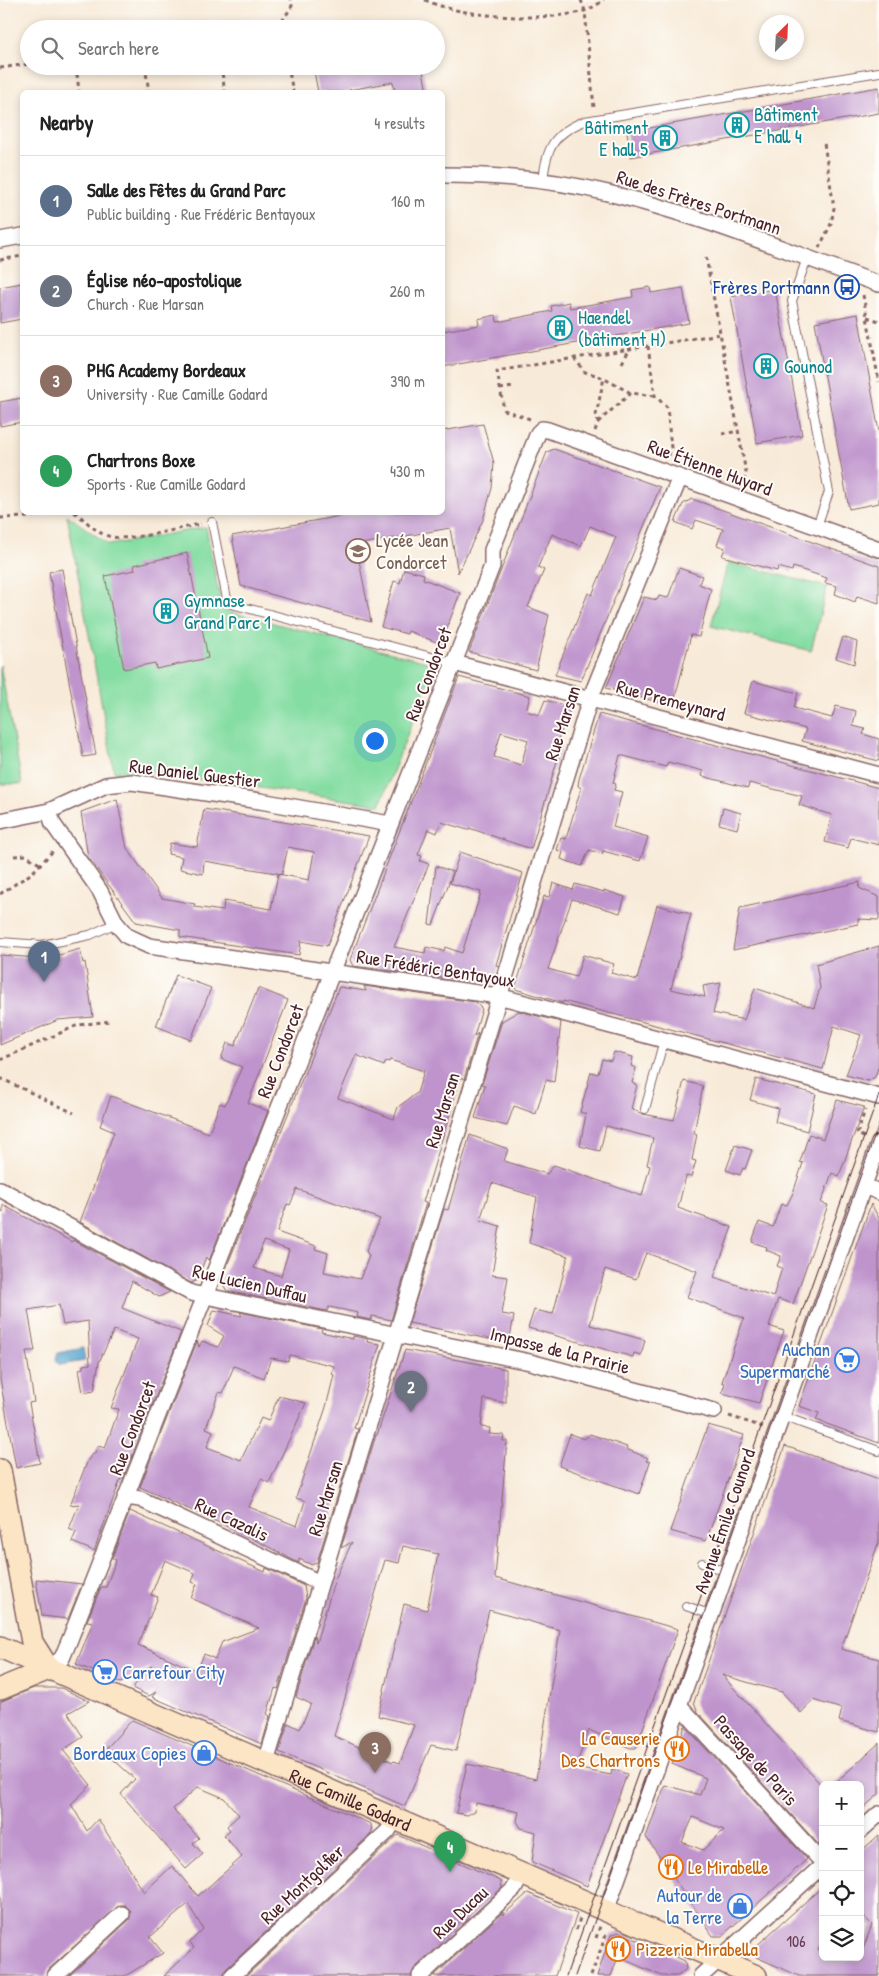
<!DOCTYPE html>
<html lang="en">
<head>
<meta charset="utf-8">
<style>
  body { margin:0; font-family:"Patrick Hand",sans-serif; background:#f6f6f6; color:#222 }
  .controls { position:absolute; right:15px; bottom:15px; display:grid; overflow:hidden; border-radius:8px; box-shadow:0 2px 8px #0003 }
  .controls button { width:45px; height:45px; display:grid; place-items:center; padding:0; border:0; border-bottom:1px solid #e0e0e0; background:#fff; color:#222; font:25px sans-serif }
  .compass { position:absolute; left:759px; top:15px; width:45px; height:45px; border-radius:50%; background:#fff; box-shadow:0 2px 8px #0003; rotate:24deg }
  .you { position:absolute; left:374px; top:740px; width:18px; height:18px; margin:-12px; border:4px solid #fff; border-radius:50%; background:#1a73e8; box-shadow:0 0 0 8px #1a73e833 }
  .badge { display:grid; place-items:center; width:32px; height:32px; border-radius:50%; background:#1f6fb2; color:#fff; font-size:16px; font-weight:700 }
  .pin { position:absolute; translate:-50% -41px; filter:drop-shadow(0 1px 2px #0008) }
  .pin::after { content:''; position:absolute; top:26px; width:18px; height:15px; background:inherit; clip-path:polygon(0 0,100% 0,50% 100%) }
  .list { margin:0; padding:0; list-style:none }
  h2 { display:flex; justify-content:space-between; align-items:center; height:65px; margin:0; padding:0 20px; font-size:21px }
  h2 small { font-size:16px; font-weight:400; color:#767676 }
  .list li { display:grid; grid-template-columns:32px 1fr auto; gap:15px; align-items:center; box-sizing:border-box; height:90px; padding:0 20px; border-top:1px solid #e0e0e0 }
  .list b { display:block; font-size:19px; white-space:nowrap }
  .list p { margin:0; font-size:16px; white-space:nowrap; color:#767676 }
  .list em { font-size:16px; font-style:normal; color:#767676 }
  .icon { flex:none; width:28px; height:28px; fill:none; stroke:currentColor; stroke-width:2; stroke-linecap:round; stroke-linejoin:round }
  .map { position:relative; flex:none; width:879px; height:1976px; overflow:hidden }
  .search { position:absolute; background:#fff; box-shadow:0 2px 8px #0003; left:20px; top:20px; width:425px; height:55px; display:flex; align-items:center; gap:12px; box-sizing:border-box; padding:0 18px; border-radius:28px; color:#767676; font-size:19px }
  .panel { position:absolute; background:#fff; box-shadow:0 2px 8px #0003; left:20px; top:90px; width:425px; height:425px; border-radius:8px }
  .map>svg:first-child { display:block }
  .green { fill:#84dda2; stroke:#677e66 }
  .water { fill:#55a2ce; stroke:#50607c }
  .building { fill:#bf94cd; fill-rule:evenodd }
  .lines { fill:none; stroke-linecap:round; stroke-linejoin:round }
  .lane-casing { stroke:#876668; stroke-width:10 }
  .street-casing { stroke:#876668; stroke-width:18 }
  .secondary-casing { stroke:#876668; stroke-width:24 }
  .path { stroke:#876668; stroke-width:3; stroke-dasharray:4 4; stroke-linecap:butt }
  .lane { stroke:#fff; stroke-width:8 }
  .street { stroke:#fff; stroke-width:15 }
  .secondary { stroke:#fce5c4; stroke-width:21 }
  .tram { stroke:#4a1f2b; stroke-width:1 }
  .labels { text-anchor:middle; stroke-width:4; stroke-linejoin:round; paint-order:stroke }
  .number-label { font-size:16px; fill:#673c54 }
  .culture-label { font-size:19px; fill:#0d838f; stroke:#fdfcf7; text-anchor:start }
  .street-label { font-size:19px; fill:#4a1f2b; stroke:#fdfcf7 }
  .transit-label { font-size:19px; fill:#164399; stroke:#fdfcf7; text-anchor:end }
  .education-label { font-size:19px; fill:#785e54; stroke:#fdfcf7; text-anchor:start }
  .shop-label { font-size:19px; fill:#366cbe; stroke:#fdfcf7; text-anchor:end }
  .food-label { font-size:19px; fill:#c56008; stroke:#fdfcf7; text-anchor:start }
</style>
</head>
<body>
<div class="map">
<svg width="879" height="1976" viewBox="0 0 879 1976">
  <rect width="100%" height="100%" fill="#fdfcf7"/>
  <filter id="ink" filterUnits="userSpaceOnUse"><feTurbulence type="fractalNoise" baseFrequency=".02" numOctaves="2"/><feDisplacementMap in="SourceGraphic" scale="10" xChannelSelector="R" yChannelSelector="G"/><feConvolveMatrix kernelMatrix="1 2 1 2 8 2 1 2 1" color-interpolation-filters="sRGB"/></filter>
  <filter id="wash" filterUnits="userSpaceOnUse"><feTurbulence type="fractalNoise" baseFrequency=".0096" numOctaves="4" result="noise"/><feDisplacementMap in="SourceGraphic" scale="20" xChannelSelector="R" yChannelSelector="G"/><feGaussianBlur stdDeviation="1.12" result="paint"/><feColorMatrix in="noise" values="0 0 0 0 0 0 0 0 0 0 0 0 0 0 0 0 0 1.4 0 .05"/><feComposite in="paint" operator="in"/></filter>
  <g filter="url(#wash)">
    <rect width="100%" height="100%" fill="#f8ead8"/>
    <!-- green -->
    <path class="green" d="M67 515 109 545 206 527 222 610 435 664 380 805 141 771 114 772Z
      M728 562 827 587 811 651 711 626Z
      M0 665 22 784H0Z"/>
    <!-- water -->
    <path class="water" d="M83 1348 85 1361 60 1365 55 1361 58 1353Z"/>
    <g id="blocks">
      <!-- building -->
      <path class="building" d="M313 66H422L427 92H395L393 82 349 90 350 92H318Z
        M879 87V113L631 157 627 132Z
        M22 283V319L0 323V287Z
        M650 287 651 293 683 288 689 323 442 367V331L479 325 478 319 496 315 497 322 552 311 551 306 569 302 570 308 633 297 632 290Z
        M775 289 802 435 757 443 731 297Z
        M858 314 879 432V503L849 509 815 322Z
        M22 398V422L0 426V402Z
        M483 424 494 463 492 488 483 520 458 573 450 528 356 545 371 622 241 586 232 536 362 512H442V431Z
        M554 449 660 487 581 681 555 675 588 593 592 595 616 537 590 526 581 546 552 534 538 567 544 570 528 607 549 615 536 670 469 652 547 452Z
        M692 499 879 566V603L857 596 855 602 835 594 837 586 825 583 827 578 793 567 792 571 778 567 777 571 722 556 725 548 717 545 723 529 696 520 692 529 675 522 683 504Z
        M187 553 208 658 156 669 155 663 124 669 105 576 135 570 134 565Z
        M679 568 702 576 699 584 711 589 699 637 691 635 673 706 606 688 644 597 657 600 659 596 668 598Z
        M62 569 96 755 83 757 49 572Z
        M404 569 424 574 423 579 460 593 441 644 408 631 407 634 381 627 394 581 400 583Z
        M843 637 857 642 854 664 836 658Z
        M459 677 530 696 526 711 539 715 545 700 571 707 557 742 562 744 531 849 469 828 468 830 441 822 437 833 428 829 418 855 422 856 420 861 429 864 394 947 425 953 426 947 444 951 445 947 462 953 481 892 450 883 460 852 523 873 496 965 499 966 495 980 489 983 353 966 350 960ZM501 732 528 740 521 765 494 757Z
        M753 681 798 693 794 708 832 718 836 706 856 711 853 726 865 729 863 734 879 739V761L802 741 806 729 744 713Z
        M599 714 879 788V845L851 838 848 848 825 842 832 815 799 805 802 796 749 783 748 788 702 776 703 771 668 762 666 767 620 755 613 783 616 784 614 790 622 792 613 827 648 837 640 861 603 851 602 854 589 850 582 866 561 859 563 852 557 850 561 838 566 839 581 788 578 786 579 779Z
        M117 799 127 848 162 898 195 904 194 907 223 911 224 901 271 909 278 874 309 880 314 852 288 847 282 874 204 861 203 874 180 869 182 857 168 854 170 843 197 847 204 809 369 836 327 946 301 941 299 955 180 937V930L136 922 88 857 81 812Z
        M723 808 741 813 737 829 719 824Z
        M436 866 453 872 433 925 429 924Z
        M860 882 859 888 879 897V920L858 919V924L733 950 740 908Z
        M553 883 573 890 575 884 604 892V890L625 897 620 913 572 899 548 969 576 977 583 955 614 964 611 973 637 980 657 905 691 914 671 989 705 997 703 986 721 983 713 1013 744 1020 755 988 814 1008 820 988 816 964 879 946V1065L875 1077 868 1081 846 1075 861 1035 834 1026 823 1069 563 1001V1003L515 989 544 896 549 897Z
        M80 949 83 963 85 962 93 1017 58 1020 0 1045V955L36 958 52 957Z
        M176 975 211 988 191 1040 156 1026Z
        M364 986 475 1002 482 1009 474 1036 478 1033 464 1079 461 1077 431 1176 423 1202 426 1203 391 1320 372 1316 371 1320 357 1317 358 1313 344 1310 329 1307 327 1311 227 1291 221 1281 339 987 366 991ZM356 1055 384 1066 386 1061 389 1062 390 1060 424 1071 417 1093 398 1107 394 1119 338 1098ZM297 1189 380 1219 366 1251 369 1256 360 1279 324 1272 328 1253 315 1249 316 1246 277 1232 287 1204 290 1205ZM264 1241 289 1250 281 1276 254 1268Z
        M258 988 288 1000 248 1103 268 1111 209 1261 206 1257 197 1280 191 1283 80 1222 114 1132 100 1126 111 1096 209 1133 220 1103 225 1105 242 1067 221 1059 227 1043 235 1046Z
        M519 1011 561 1022 554 1082 546 1080 536 1114 514 1106 507 1126 475 1118 485 1085 482 1084 502 1021Z
        M614 1052 633 1057 631 1066 636 1068 632 1083 637 1085 631 1109 643 1114 674 1120 684 1081 703 1086 694 1133 697 1134 692 1160 696 1161 691 1177 686 1176 678 1208 732 1227 714 1277 773 1297 782 1268 777 1266 781 1256 766 1250 767 1247 752 1242 759 1222 773 1227 781 1204 787 1205 793 1193 803 1163 800 1162 809 1134 823 1139 837 1100 864 1107 839 1176 832 1173 821 1203 828 1205 793 1304 778 1299 769 1326 784 1331 759 1403 722 1393 725 1383 722 1382 744 1318 687 1297 697 1271 646 1253 636 1279 605 1269 590 1325 645 1340 641 1355 634 1353 633 1357 528 1328 534 1310 553 1314 568 1256 529 1243 537 1197 492 1183 480 1220 500 1226 492 1275 508 1277 502 1314 514 1316 509 1343 409 1323 444 1209 448 1210 470 1135 508 1149 504 1161 547 1174 554 1165 642 1196 650 1166 647 1165 653 1138 606 1126 600 1151 580 1146 586 1114 580 1112 591 1072 598 1074 602 1059 611 1061Z
        M756 1079 816 1094 807 1131 775 1122 778 1108 750 1100Z
        M735 1145 752 1150 745 1169 743 1168 740 1175 726 1170Z
        M871 1204 879 1218V1443L816 1420 819 1413 799 1406Z
        M3 1205 72 1242 73 1240 170 1292 159 1297 132 1281 122 1308 181 1332 123 1479 121 1478 94 1551 72 1542 76 1532 69 1529 79 1504 70 1505 88 1460 93 1453 94 1454 98 1446 105 1448 119 1409 111 1408 138 1339 114 1330 99 1362 94 1391 83 1393 79 1369 83 1368V1365L90 1364 88 1321 63 1325 59 1305 28 1310 35 1351H26L34 1402 29 1403 40 1463 16 1468 0 1379V1210L3 1212Z
        M214 1310 242 1316 240 1312 322 1329 321 1332 353 1339V1336L368 1339 367 1342 380 1344 354 1428 358 1429 317 1562 312 1565 299 1559V1563L244 1534 140 1487 197 1341 199 1347 202 1341 218 1347 224 1336 208 1326ZM290 1355 334 1366 332 1374 334 1375 326 1407 296 1498 305 1501 297 1526 249 1507 261 1479 269 1483 306 1403 279 1396 268 1421 261 1418 241 1460 207 1447 213 1431 206 1428 219 1392 223 1393 234 1366 264 1378 271 1358 288 1361Z
        M405 1350 506 1369V1403L484 1399 481 1427 490 1428 489 1434 504 1435 503 1441H507L495 1578 678 1629 636 1748H630L589 1730 575 1768 611 1775 612 1769 627 1774 587 1886 532 1862 536 1832 521 1828 517 1821 519 1812 476 1803 475 1811 467 1815 456 1813 467 1764 536 1779 560 1630 489 1610 456 1751 431 1745 405 1806 279 1752 288 1723 300 1729 311 1704 296 1697 314 1636 316 1643 335 1579 352 1542 341 1548 376 1435H377ZM403 1546 438 1554 427 1610 404 1604 378 1716 414 1725 400 1763 394 1761 393 1762 334 1736 385 1560 399 1563Z
        M708 1425 744 1435 706 1541 670 1531Z
        M570 1434 584 1439 590 1434 627 1447 626 1449 648 1458 646 1461 650 1462 639 1494 559 1466Z
        M785 1446 879 1479V1541L841 1649 879 1659V1732L839 1721 842 1709 813 1700 801 1713 782 1692 722 1675 823 1787V1844H818L698 1712 694 1702Z
        M130 1511 265 1572 266 1568 304 1586 306 1598 278 1689 275 1688 267 1714 270 1716 262 1744 152 1697 156 1692 149 1696 132 1688 152 1666 121 1683 76 1664 93 1622 87 1621 101 1587H106L116 1560 112 1558ZM165 1560 195 1573 192 1582 197 1584 191 1598 259 1628 222 1642 215 1659 204 1654 197 1671 138 1645 158 1597 151 1595Z
        M36 1579 82 1584 68 1619 42 1616Z
        M34 1688H61L89 1701 68 1713 83 1737 63 1750 91 1785 71 1804 87 1831 98 1819 144 1892 172 1866 198 1896 242 1857 224 1835 230 1830 227 1826 239 1815 224 1798 198 1787 173 1809 199 1838 193 1843 203 1854 186 1869 121 1794 135 1779 104 1751 132 1720 371 1824 372 1833 226 1969 223 1976H164L194 1948 190 1942 203 1929 188 1904 150 1937 163 1953 125 1976H69L129 1920 131 1911 125 1905H120L49 1969 46 1976H0V1702Z
        M685 1726 807 1859 722 1936H713L646 1837 665 1785 700 1795 706 1778 672 1764ZM693 1817 724 1830 703 1850 682 1842Z
        M879 1743V1794L860 1811V1785H833Z
        M398 1835 501 1881 502 1888 414 1969 411 1976H246Z
        M879 1835V1976H799L756 1957 754 1948 823 1886V1940L818 1950 823 1952V1957H851L858 1960 860 1957 872 1925 860 1912V1852Z
        M528 1893 577 1914 555 1976H434L503 1912V1915Z
        M619 1932 685 1961 686 1969 678 1976H662L618 1957 611 1976H597L611 1935Z"/>
    </g>
  </g>
  <g filter="url(#ink)">
    <use href="#blocks" fill-opacity="0" stroke="#876668" stroke-width="1"/>
    <g class="lines">
      <defs>
        <path id="lane" d="M543 181C546 149 553 133 585 121L879 72
          M807 258 792 301 829 492 817 526
          M212 522 227 599 231 604 454 663
          M0 942 42 945 90 935 116 923
          M645 1109 664 1040
          M782 1416 879 1451
          M702 1563 727 1572
          M686 1606 712 1615"/>
        <path id="street" d="M442 175C500 175 557 180 612 194 703 216 791 253 879 284
          M0 240 22 236
          M454 663 879 775
          M49 811 53 824 100 891 116 923 127 936 149 946 498 996 879 1097
          M0 821 49 811 106 785 132 782 260 801 390 824
          M864 1186 879 1192
          M0 1189 191 1293 530 1362 714 1411
          M126 1497 140 1499 320 1583
          M49 1669 62 1658 70 1639 492 566V550L538 433 542 429 548 430 879 549
          M680 1706 823 1863
          M266 1762 590 699 680 477
          M860 1831 879 1814
          M606 1911 879 1143
          M55 1976 122 1914
          M232 1976 388 1831 395 1819
          M420 1976 514 1889 522 1874
          M701 1976 823 1865"/>
        <g id="secondary">
          <path d="M0 1470 32 1642 49 1669"/>
          <path id="s1" d="M0 1647 756 1976"/>
          <path d="M0 1689 49 1669"/>
        </g>
      </defs>
      <!-- lane casing -->
      <use href="#lane" class="lane-casing"/>
      <!-- street casing -->
      <use href="#street" class="street-casing"/>
      <!-- secondary casing -->
      <use href="#secondary" class="secondary-casing"/>
      <!-- path -->
      <path class="path" d="M425 0C462 18 545 22 584 11 591 9 598 4 604 0
        M581 0 585 11 594 108
        M245 29 281 23
        M282 29 281 23 292 6 291 0
        M76 66 79 91
        M145 66 149 92
        M221 66 225 92
        M288 66 293 92
        M0 68 29 64
        M819 248 831 224 834 208 824 143
        M706 257 746 473 743 484
        M0 260 22 256
        M863 295 879 382
        M867 317 879 321
        M648 346 655 396 667 407 671 448 668 458
        M574 358 585 372 599 376 631 393 655 396
        M622 363 629 350
        M500 389 513 387
        M530 419 504 410 497 371 720 334
        M598 422 631 393
        M595 431 598 422 596 415 604 378
        M722 434 739 431
        M74 512C85 519 93 530 105 535 126 544 178 528 201 524
        M0 518 28 517 52 512
        M14 856 26 855 41 865
        M0 894 32 873 53 851
        M0 1060 78 1025 110 1021
        M0 1078 74 1113
        M864 1137 857 1134 865 1110
        M729 1416 763 1427
        M576 1930 580 1918
        M596 1938 600 1926
        M591 1976 607 1932"/>
      <!-- lane -->
      <use href="#lane" class="lane"/>
      <!-- street -->
      <use href="#street" class="street"/>
      <!-- secondary -->
      <use href="#secondary" class="secondary"/>
      <!-- tram -->
      <path class="tram" d="M566 1976 879 1095
        M575 1976 879 1124"/>
    </g>
  </g>
  <!-- icons -->
  <defs>
    <symbol id="building-ring" viewBox="-11 -11 22 22"><circle r="9.5" fill="#fdfcf7" stroke="#0f9aa8" stroke-width="1.5"/><path d="M-4-6H4V6H1V3H-1V6H-4ZM-2.5-4.3h1.7v1.8h-1.7ZM.8-4.3h1.7v1.8H.8ZM-2.5-1h1.7V.8h-1.7ZM.8-1h1.7V.8H.8Z" fill="#0f9aa8"/></symbol>
    <symbol id="bus-ring" viewBox="-11 -11 22 22"><circle r="9.5" fill="#fdfcf7" stroke="#1a4fb4" stroke-width="1.5"/><path d="M-5-6H5V4H4V6H2V4H-2V6H-4V4H-5ZM-3.5-4V0h7V-4ZM-3.5 1.2v1.5H-2V1.2ZM2 1.2v1.5H3.5V1.2Z" fill="#1a4fb4"/></symbol>
    <symbol id="school-ring" viewBox="-11 -11 22 22"><circle r="9.5" fill="#fdfcf7" stroke="#8d6e63" stroke-width="1.5"/><path d="M0-5L7-2L0 1L-7-2ZM-4 1L0 2.5L4 1V4Q0 6-4 4Z" fill="#8d6e63"/></symbol>
    <symbol id="supermarket-ring" viewBox="-11 -11 22 22"><circle r="9.5" fill="#fdfcf7" stroke="#3f7fe0" stroke-width="1.5"/><path d="M-6-5.5h2.5l.6 2H6L4.5 2H-2.5L-4.4-4H-6ZM-1.5 3.2a1.3 1.3 0 1 0 .1 0ZM3 3.2a1.3 1.3 0 1 0 .1 0Z" fill="#3f7fe0"/></symbol>
    <symbol id="restaurant-ring" viewBox="-11 -11 22 22"><circle r="9.5" fill="#fdfcf7" stroke="#e8710a" stroke-width="1.5"/><path d="M-5-6h1v4h1v-4h1v4h1v-4h1v5L-1.5 .5V6h-2V.5L-5-1ZM5-6V6H3V1.5H1.5Q1.5-4 5-6Z" fill="#e8710a"/></symbol>
    <symbol id="shop-ring" viewBox="-11 -11 22 22"><circle r="9.5" fill="#fdfcf7" stroke="#3f7fe0" stroke-width="1.5"/><path d="M-5-2.5h2.3a2.7 3.5 0 0 1 5.4 0H5L5.5 6h-11ZM-1.5-2.5h3a1.5 2.3 0 0 0-3 0Z" fill="#3f7fe0"/></symbol>
  </defs>
  <g fill-rule="evenodd">
    <use href="#building-ring" x="723" y="111" width="28" height="28"/>
    <use href="#building-ring" x="651" y="124" width="28" height="28"/>
    <use href="#bus-ring" x="833" y="273" width="28" height="28"/>
    <use href="#building-ring" x="546" y="314" width="28" height="28"/>
    <use href="#building-ring" x="752" y="352" width="28" height="28"/>
    <use href="#school-ring" x="344" y="537" width="28" height="28"/>
    <use href="#building-ring" x="152" y="597" width="28" height="28"/>
    <use href="#supermarket-ring" x="833" y="1346" width="28" height="28"/>
    <use href="#supermarket-ring" x="91" y="1658" width="28" height="28"/>
    <use href="#restaurant-ring" x="663" y="1735" width="28" height="28"/>
    <use href="#shop-ring" x="190" y="1739" width="28" height="28"/>
    <use href="#restaurant-ring" x="657" y="1853" width="28" height="28"/>
    <use href="#shop-ring" x="726" y="1892" width="28" height="28"/>
    <use href="#restaurant-ring" x="604" y="1935" width="28" height="28"/>
  </g>
  <g class="labels">
    <!-- number labels -->
    <g class="number-label">
      <text x="796" y="1947">106</text>
    </g>
    <!-- culture labels -->
    <g class="culture-label">
      <text x="754" y="121">Bâtiment<tspan x="754" dy="22">E hall 4</tspan></text>
      <text x="648" y="134" text-anchor="end">Bâtiment<tspan x="648" dy="22">E hall 5</tspan></text>
      <text x="578" y="324">Haendel<tspan x="578" dy="22">(bâtiment H)</tspan></text>
      <text x="784" y="373">Gounod</text>
      <text x="184" y="607">Gymnase<tspan x="184" dy="22">Grand Parc 1</tspan></text>
    </g>
    <!-- street labels -->
    <g class="street-label">
      <text transform="translate(699 202) rotate(18)" y="7">Rue des Frères Portmann</text>
      <text transform="translate(710 467) rotate(20)" y="7">Rue Étienne Huyard</text>
      <text transform="translate(428 674) rotate(-69)" y="7">Rue Condorcet</text>
      <text transform="translate(671 700) rotate(15)" y="7">Rue Premeynard</text>
      <text transform="translate(562 723) rotate(-72)" y="7">Rue Marsan</text>
      <text transform="translate(195 773) rotate(7)" y="7">Rue Daniel Guestier</text>
      <text transform="translate(436 968) rotate(9)" y="7">Rue Frédéric Bentayoux</text>
      <text transform="translate(280 1051) rotate(-69)" y="7">Rue Condorcet</text>
      <text transform="translate(442 1110) rotate(-73)" y="7">Rue Marsan</text>
      <text transform="translate(250 1283) rotate(13)" y="7">Rue Lucien Duffau</text>
      <text transform="translate(560 1350) rotate(14)" y="7">Impasse de la Prairie</text>
      <text transform="translate(132 1428) rotate(-69)" y="7">Rue Condorcet</text>
      <text transform="translate(325 1498) rotate(-73)" y="7">Rue Marsan</text>
      <text transform="translate(232 1519) rotate(25)" y="7">Rue Cazalis</text>
      <text transform="translate(724 1521) rotate(-71)" y="7">Avenue Émile Counord</text>
      <text transform="translate(756 1760) rotate(48)" y="7">Passage de Paris</text>
      <text dy="7" stroke="none"><textPath href="#s1" startOffset="382">Rue Camille Godard</textPath></text>
      <text transform="translate(302 1884) rotate(-43)" y="7">Rue Montgolfier</text>
      <text transform="translate(460 1912) rotate(-43)" y="7">Rue Ducau</text>
    </g>
    <!-- transit labels -->
    <g class="transit-label">
      <text x="830" y="294">Frères Portmann</text>
    </g>
    <!-- education labels -->
    <g class="education-label">
      <text x="376" y="547">Lycée Jean<tspan x="376" dy="22">Condorcet</tspan></text>
    </g>
    <!-- shop labels -->
    <g class="shop-label">
      <text x="830" y="1356">Auchan<tspan x="830" dy="22">Supermarché</tspan></text>
      <text x="122" y="1679" text-anchor="start">Carrefour City</text>
      <text x="186" y="1760">Bordeaux Copies</text>
      <text x="722" y="1902">Autour de<tspan x="722" dy="22">la Terre</tspan></text>
    </g>
    <!-- food labels -->
    <g class="food-label">
      <text x="660" y="1745" text-anchor="end">La Causerie<tspan x="660" dy="22">Des Chartrons</tspan></text>
      <text x="688" y="1874">Le Mirabelle</text>
      <text x="636" y="1956">Pizzeria Mirabella</text>
    </g>
  </g>
</svg>
<div class="controls">
<button>+</button>
<button>−</button>
<button><svg class="icon" aria-label="locate" viewBox="0 0 24 24"><circle cx="12" cy="12" r="6"/><path d="M12 2v4M12 18v4M2 12h4M18 12h4"/></svg></button>
<button><svg class="icon" aria-label="layers" viewBox="0 0 24 24"><path d="M12 4l9 5-9 5-9-5zM3 14l9 5 9-5"/></svg></button>
</div>
<svg class="compass" viewBox="-18 -18 36 36"><path d="M0-13l5 13h-10z" fill="#e53935"/><path d="M0 13l5-13h-10z" fill="#767676"/></svg>
<div class="you"></div>
<div class="pin badge" style="left:44px;top:982px;background:#5c6f8a">1</div>
<div class="pin badge" style="left:411px;top:1412px;background:#6b7280">2</div>
<div class="pin badge" style="left:375px;top:1773px;background:#8d6e63">3</div>
<div class="pin badge" style="left:450px;top:1872px;background:#2e9e5b">4</div>
<div class="search"><svg class="icon" aria-label="search" viewBox="0 0 24 24"><circle cx="10" cy="10" r="6"/><path d="M15 15l6 6"/></svg>Search here</div>
<section class="panel">
<h2>Nearby<small>4 results</small></h2>
<ul class="list">
<li><span class="badge" style="background:#5c6f8a">1</span><div><b>Salle des Fêtes du Grand Parc</b><p>Public building · Rue Frédéric Bentayoux</p></div><em>160 m</em></li>
<li><span class="badge" style="background:#6b7280">2</span><div><b>Église néo-apostolique</b><p>Church · Rue Marsan</p></div><em>260 m</em></li>
<li><span class="badge" style="background:#8d6e63">3</span><div><b>PHG Academy Bordeaux</b><p>University · Rue Camille Godard</p></div><em>390 m</em></li>
<li><span class="badge" style="background:#2e9e5b">4</span><div><b>Chartrons Boxe</b><p>Sports · Rue Camille Godard</p></div><em>430 m</em></li>
</ul>
</section>
</div>
</body>
</html>
